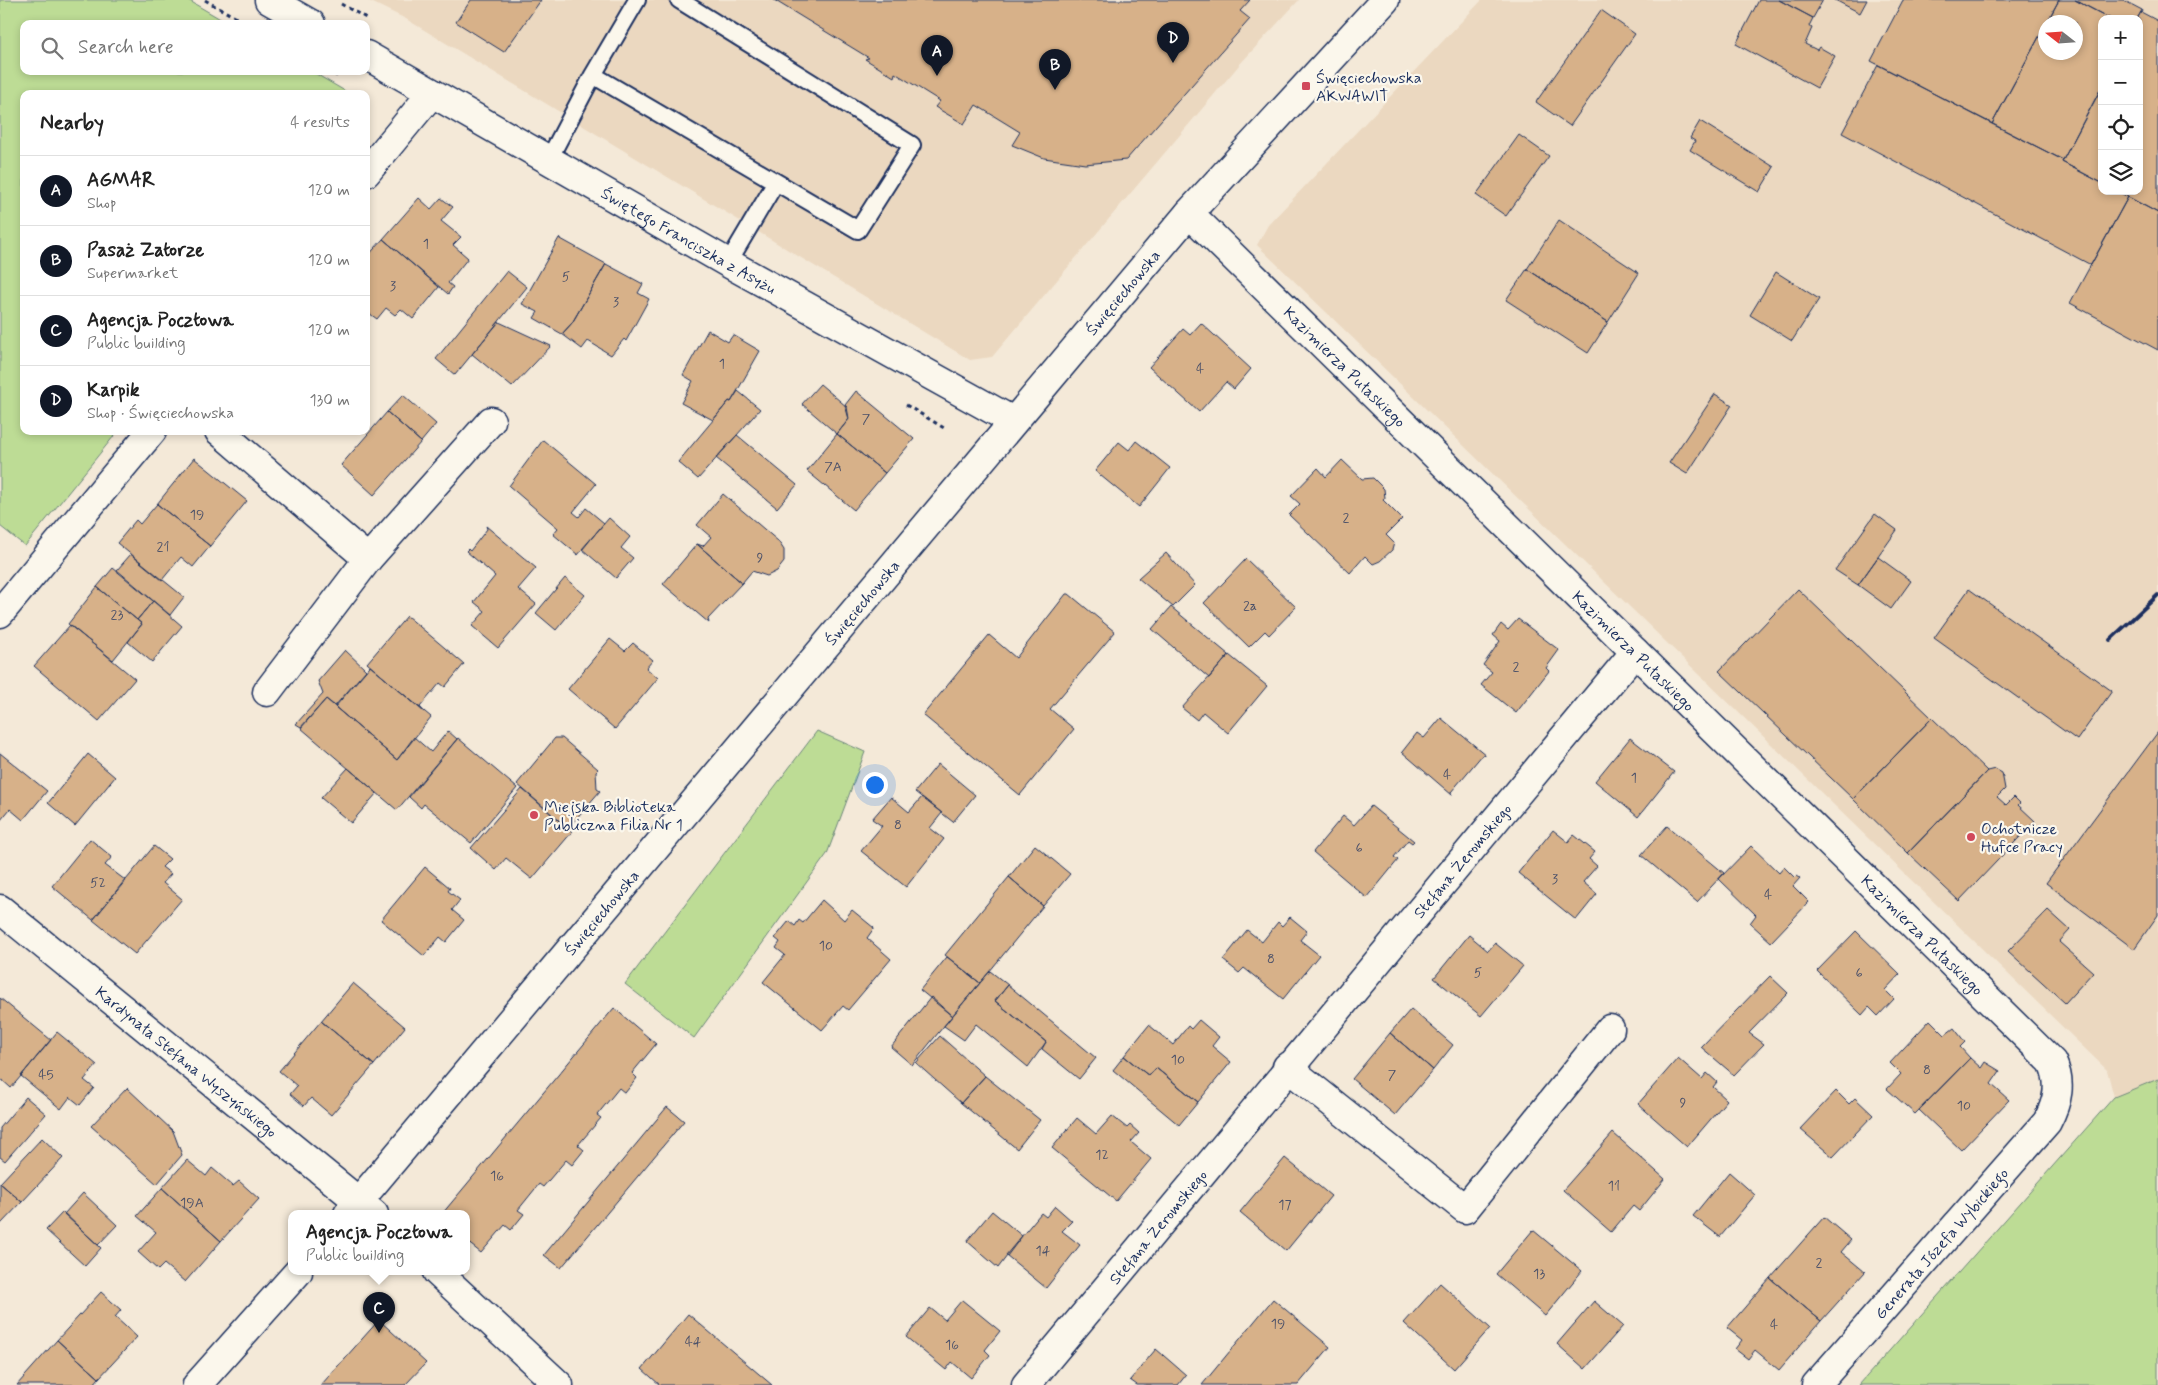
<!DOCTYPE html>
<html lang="en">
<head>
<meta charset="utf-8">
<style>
  body { margin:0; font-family:Mynerve,sans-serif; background:#f2f2f2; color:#222 }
  .controls { position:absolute; right:15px; top:15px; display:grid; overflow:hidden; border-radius:10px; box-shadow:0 2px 8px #0003 }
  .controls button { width:45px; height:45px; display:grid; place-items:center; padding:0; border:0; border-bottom:1px solid #e0e0e0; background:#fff; color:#222; font:25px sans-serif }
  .compass { position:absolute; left:2038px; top:15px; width:45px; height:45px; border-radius:50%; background:#fff; box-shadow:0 2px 8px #0003; rotate:287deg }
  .you { position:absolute; left:874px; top:784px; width:18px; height:18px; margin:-12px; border:4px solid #fff; border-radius:50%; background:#1a73e8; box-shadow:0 0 0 8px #1a73e833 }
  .badge { display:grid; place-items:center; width:32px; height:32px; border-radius:50%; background:#111827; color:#fff; font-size:16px; font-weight:700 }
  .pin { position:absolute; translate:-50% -41px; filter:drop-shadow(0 1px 2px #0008) }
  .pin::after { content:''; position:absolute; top:26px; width:18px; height:15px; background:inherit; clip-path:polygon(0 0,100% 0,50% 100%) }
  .popup { position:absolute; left:288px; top:1210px; width:182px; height:65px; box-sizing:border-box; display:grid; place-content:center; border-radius:10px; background:#fff; filter:drop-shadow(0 1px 4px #0005); font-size:16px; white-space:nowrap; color:#767676 }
  .popup b { font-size:19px; color:#222 }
  .popup::after { content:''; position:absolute; left:50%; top:100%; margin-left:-10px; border:10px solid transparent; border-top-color:#fff }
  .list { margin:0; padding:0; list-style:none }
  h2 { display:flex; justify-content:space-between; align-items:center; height:65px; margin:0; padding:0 20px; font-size:21px }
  h2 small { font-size:16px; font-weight:400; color:#767676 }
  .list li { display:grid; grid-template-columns:32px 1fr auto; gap:15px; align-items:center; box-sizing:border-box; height:70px; padding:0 20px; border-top:1px solid #e0e0e0 }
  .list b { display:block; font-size:19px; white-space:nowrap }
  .list p { margin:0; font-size:16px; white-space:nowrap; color:#767676 }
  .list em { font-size:16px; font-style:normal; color:#767676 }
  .icon { flex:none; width:28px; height:28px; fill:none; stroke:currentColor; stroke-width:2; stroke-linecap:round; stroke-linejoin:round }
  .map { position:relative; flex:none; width:2158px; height:1385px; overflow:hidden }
  .search { position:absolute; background:#fff; box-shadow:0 2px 8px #0003; left:20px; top:20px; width:350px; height:55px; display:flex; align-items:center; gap:12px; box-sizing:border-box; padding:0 18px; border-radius:10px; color:#767676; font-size:19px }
  .panel { position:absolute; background:#fff; box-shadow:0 2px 8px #0003; left:20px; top:90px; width:350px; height:345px; border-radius:10px }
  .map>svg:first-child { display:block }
  .built { fill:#ebd8c0; fill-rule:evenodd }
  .green { fill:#bddc95; stroke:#6c867a }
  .building { fill:#d7b189; stroke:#1b2f5e }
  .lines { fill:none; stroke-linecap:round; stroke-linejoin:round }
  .lane-casing { stroke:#1b2f5e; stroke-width:20 }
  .street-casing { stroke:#1b2f5e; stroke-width:31 }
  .secondary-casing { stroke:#1b2f5e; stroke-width:31 }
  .path { stroke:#1b2f5e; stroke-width:3; stroke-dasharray:4 4; stroke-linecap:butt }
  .lane { stroke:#fbf7ec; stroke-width:16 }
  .street { stroke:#fbf7ec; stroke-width:28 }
  .secondary { stroke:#fbf7ec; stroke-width:28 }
  .rail { stroke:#1b2f5e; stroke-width:4 }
  .poi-dot { fill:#d1495b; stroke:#fbf7ec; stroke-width:2 }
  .labels { text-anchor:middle; stroke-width:4.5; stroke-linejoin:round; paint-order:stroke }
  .number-label { font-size:14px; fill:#4a5069 }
  .poi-label { font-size:16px; fill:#1b2f5e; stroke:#fbf7ec; text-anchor:start }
  .street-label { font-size:16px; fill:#1b2f5e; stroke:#fbf7ec }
</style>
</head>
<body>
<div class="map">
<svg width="2158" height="1385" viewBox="0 0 2158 1385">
  <rect width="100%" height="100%" fill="#f4e9d8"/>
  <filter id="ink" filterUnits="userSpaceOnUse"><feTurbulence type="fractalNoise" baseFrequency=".02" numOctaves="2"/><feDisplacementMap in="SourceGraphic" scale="10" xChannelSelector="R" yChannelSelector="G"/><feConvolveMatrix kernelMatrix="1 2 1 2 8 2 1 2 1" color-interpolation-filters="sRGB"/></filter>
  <g filter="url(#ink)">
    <!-- built -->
    <path class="built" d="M367 0H1299L1240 64 992 357 970 360 406 19Z
      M1482 0H2158V1079L2114 1097 2107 1070 1257 245 1268 225ZM2102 19H2139V191H2102ZM2046 22H2076V52H2046Z"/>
    <!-- green -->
    <path class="green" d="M0 0H188L229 24H24V71H311L350 94H24V431H118L25 546 0 526Z
      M817 731 865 752 827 854 694 1038 625 984Z
      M2158 1079V1385H1859L2114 1097Z"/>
    <!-- building -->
    <path class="building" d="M471 0H541L504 52 456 22Z
      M774 0H1250L1240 11 1250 19 1126 160 1085 164 1044 158 1012 145 1020 132 976 105 964 124 935 107 940 101 895 73 894 77 865 59 869 58Z
      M1759 0H1779L1813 18 1809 26 1812 28 1805 44 1817 50 1819 47 1835 56 1817 88 1736 44Z
      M1779 0H1823L1813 18Z
      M1835 0H1867L1860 13Z
      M1903 0H2059L1992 124 1871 61Z
      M2059 0H2075L2111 19H2102V86L2063 160 1992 124 2046 24V52H2076V22H2047Z
      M2075 0H2123L2142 10 2137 19H2111Z
      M1601 10 1635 34 1570 126 1536 102Z
      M2141 12 2158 21V213L2117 191H2139V19H2137Z
      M1878 65 2063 160 2062 162 2102 183V191H2117L2128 197 2091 265 1842 133Z
      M2102 87V183L2062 162Z
      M1700 121 1774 167 1759 192 1690 150 1695 141 1690 138Z
      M1519 135 1549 156 1506 216 1476 195Z
      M2128 197 2158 213V350L2070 303Z
      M419 198 431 209 441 198 453 207 441 221 461 237 453 245 468 258 448 283 453 287 448 294 383 239Z
      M1559 220 1639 273 1608 322 1527 269Z
      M559 238 606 264 572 323 562 334 534 318 538 312 522 304Z
      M383 239 439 287 413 319 401 309 395 315 386 308 377 319 366 311V258Z
      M606 264 643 284 638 293 649 299 626 341 624 339 611 355 588 341 582 349 562 334 572 323Z
      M1527 269 1608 322 1588 353 1506 300Z
      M507 271 527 287 455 375 436 359Z
      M1776 272 1819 299 1792 341 1750 315Z
      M499 322 551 346 512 387 472 354Z
      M1201 323 1251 369 1234 389 1226 382 1199 412 1149 367 1183 329 1190 335Z
      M708 330 728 342 733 335 760 351 731 402 729 401 713 420 681 403 693 381 683 375Z
      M820 384 847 407 849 419 837 434 802 404Z
      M738 391 760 409 698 479 678 462 729 401 731 402Z
      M856 391 914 439 885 473 837 434 849 419 845 405Z
      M1715 394 1732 405 1687 474 1669 463Z
      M403 395 436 424 421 442 387 412Z
      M387 412 421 442 374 495 341 465Z
      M837 434 885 473 854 510 807 471Z
      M737 435 797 485 777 508 716 458Z
      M543 440 596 484 573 512 579 517 586 508 604 523 578 555 553 534 558 528 509 486Z
      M1136 441 1170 468 1139 507 1095 471 1119 442 1129 450Z
      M194 458 247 501 210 546 157 504Z
      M1342 460 1362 479 1373 478 1384 489 1385 498 1383 500 1402 519 1386 535 1394 543 1392 550 1380 561 1373 564 1365 556 1350 573 1289 515 1300 504 1291 496 1318 468 1326 477Z
      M723 494 778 541 784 550V562L777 571 767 576 752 571 742 583 697 544 703 546 711 537 697 525Z
      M157 504 210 546 193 567 181 557 162 580 117 543 136 520 140 524Z
      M1875 514 1897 530 1858 585 1835 570Z
      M609 518 630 537 621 548 633 558 616 578 582 549Z
      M486 526 536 568 518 589 536 604 498 648 472 626 485 611 474 602 495 576 466 551 468 549 470 551 487 529Z
      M697 544 742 583 708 619 709 623 663 584Z
      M1166 553 1195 585 1173 607 1138 578Z
      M131 554 184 597 170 615 117 570Z
      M1878 557 1911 581 1891 609 1858 585Z
      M1246 559 1296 607 1269 635 1265 631 1249 647 1204 603Z
      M113 568 153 601 137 620 97 587Z
      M565 578 585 595 556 630 536 613Z
      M97 587 142 624 113 660 68 624Z
      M1798 589 1932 718 1853 799 1719 671Z
      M1969 589 2112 691 2077 740 1934 638Z
      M1066 594H1069L1115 632 1050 709 1074 729 1020 795 923 715 989 635 1016 658Z
      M153 601 182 626 152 662 128 642 142 624 137 620Z
      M1171 607 1229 655 1209 678 1152 629Z
      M407 616 464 664 445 687 440 683 420 707 424 712 367 663Z
      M1518 619 1559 650 1546 668 1549 671 1516 713 1481 685 1492 672 1483 665 1500 641 1493 635 1501 624 1508 630Z
      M70 625 135 679 99 721 34 666Z
      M610 639 625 651 633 643 653 660 646 668 658 678 615 729 568 689Z
      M345 650 366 670 335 706 326 699 301 727 296 724 323 694 318 681Z
      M1229 655 1267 686 1228 733 1203 712 1197 720 1182 708Z
      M370 666 431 717 397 760 335 707Z
      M326 699 397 760 414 737 431 752 448 731 457 739 397 810 301 728Z
      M1441 718 1486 755 1483 754 1451 792 1452 795 1402 752 1417 733 1424 738Z
      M1932 718 1987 771 1908 853 1853 799Z
      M2158 732V915L2134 949 2046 883Z
      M458 738 517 788 471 843 424 804 421 808 409 797Z
      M555 738H562L598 769 596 771 597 789 600 791 568 828 517 784Z
      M1630 738 1674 772 1638 817 1595 781Z
      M0 753 47 791 23 820 10 809 0 821Z
      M88 754 115 777 75 826 48 803Z
      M938 764 975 795 953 822 915 792Z
      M348 768 377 793 351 823 321 798Z
      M1995 769 2002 773 2005 789 1997 797 2006 805 2014 797 2020 803 2018 805 2035 821 1959 901 1908 853 1987 771Z
      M522 789 572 832 532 879 506 858 496 870 471 848Z
      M891 797 909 812 922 797 942 813 930 828 944 839 906 887 861 851 882 826 872 819Z
      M1371 806 1414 841 1412 843 1408 840 1394 857 1398 860 1367 898 1313 852 1343 816 1354 825Z
      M1667 826 1724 873 1697 902 1641 855Z
      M1553 830 1568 842 1574 835 1595 852 1589 859 1597 866 1583 882 1597 894 1576 920 1518 873Z
      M90 839 112 857 105 865 125 880 93 920 52 886Z
      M1035 845 1070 874 1043 906 1009 877Z
      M154 846 170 859 162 867 171 874 163 883 182 899 135 954 93 920Z
      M1751 846 1779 873 1784 867 1795 878 1797 876 1800 878 1793 886 1809 902 1771 942 1750 923 1756 915 1719 879Z
      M425 867 450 888 448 891 460 900 452 910 464 920 446 942 440 937 424 956 381 920Z
      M1009 877 1043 906 980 983 945 955Z
      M822 900 844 920 852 910 874 928 867 938 891 959 848 1010 843 1006 822 1030 763 982 785 955 776 948 780 942 775 938 789 921 795 926 799 920 803 923Z
      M2048 910 2070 930 2059 942 2093 972 2065 1003 2008 951Z
      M1290 917 1307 931 1300 940 1319 955 1283 999 1244 968 1239 973 1223 960 1247 930 1262 942 1278 922 1282 926Z
      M1856 931 1900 974 1885 990 1894 999 1878 1016 1869 1007 1862 1015 1817 971Z
      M1469 935 1488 951 1495 943 1523 966 1481 1016 1434 978Z
      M947 957 980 983 952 1016 920 990Z
      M990 971 1008 985 995 1001 1046 1042 1028 1067 976 1024 964 1040 944 1026Z
      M1770 976 1788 993 1749 1033 1764 1044 1734 1075 1701 1047Z
      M353 983 405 1027 374 1065 321 1021Z
      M1008 985 1096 1058 1079 1079 1042 1049 1046 1042 995 1001Z
      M931 997 952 1016 912 1065 891 1047Z
      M0 998 51 1040 11 1088 0 1078Z
      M614 1008 656 1044 632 1073 637 1078 625 1093 619 1088 597 1115 601 1118 578 1145 584 1150 572 1165 566 1160 543 1187 539 1184 518 1210 524 1214 511 1230 505 1225 481 1253 466 1241V1214H442Z
      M1411 1009 1453 1045 1433 1070 1390 1033Z
      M1199 1020 1219 1037 1212 1046 1231 1062 1198 1102 1156 1068 1149 1076 1124 1056 1149 1025 1173 1045 1188 1026 1191 1029Z
      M1930 1020 1945 1035 1954 1028 1965 1042 1960 1047 1970 1058 1915 1114 1887 1089 1901 1074 1890 1063Z
      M321 1021 374 1065 331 1115 311 1098 304 1106 290 1094 297 1086 279 1071Z
      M57 1032 97 1065 84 1080 94 1088 80 1105 70 1097 61 1109 21 1076Z
      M1390 1033 1433 1070 1395 1115 1352 1079Z
      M940 1036 985 1076 961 1103 916 1063Z
      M1124 1056 1149 1076 1156 1068 1198 1102 1179 1125 1113 1070Z
      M1678 1058 1702 1079 1707 1073 1717 1082 1713 1087 1727 1100 1687 1147 1638 1104Z
      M1970 1058 1981 1068 1985 1062 2000 1071 1991 1084 2009 1100 1961 1150 1919 1110Z
      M985 1076 1040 1120 1017 1149 961 1103Z
      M127 1088 173 1131 182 1155 157 1184 91 1126Z
      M1836 1091 1849 1104 1855 1098 1873 1115 1833 1157 1800 1129Z
      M26 1097 46 1114 5 1161 0 1157V1128Z
      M667 1107 684 1121 561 1268 544 1255Z
      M1112 1116 1127 1128 1130 1125 1139 1133 1131 1142 1151 1159 1116 1201 1052 1148 1077 1118 1096 1134Z
      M1613 1133 1665 1179 1639 1211 1633 1206 1611 1232 1563 1190Z
      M42 1138 63 1158 22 1202 0 1183Z
      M1285 1158 1331 1196 1286 1251 1240 1212Z
      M187 1160 206 1176 212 1168 233 1186 239 1181 259 1199 221 1241 162 1188Z
      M1729 1172 1755 1195 1720 1237 1693 1216Z
      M0 1183 22 1202 0 1225Z
      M162 1188 221 1241 185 1282 164 1264 158 1270 138 1252 156 1232 137 1216Z
      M83 1193 117 1225 98 1245 64 1214Z
      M1055 1206 1072 1221 1062 1231 1080 1245 1046 1288 1006 1255 1041 1213 1046 1217Z
      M992 1211 1022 1236 998 1268 967 1241Z
      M63 1212 101 1248 85 1266 46 1230Z
      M1824 1217 1851 1240 1841 1252 1865 1272 1821 1321 1770 1278Z
      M1533 1230 1582 1271 1545 1316 1496 1274Z
      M1770 1278 1821 1321 1779 1370 1755 1350 1748 1359 1735 1349 1742 1340 1727 1328Z
      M1440 1283 1490 1328 1454 1369 1404 1323Z
      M101 1292 121 1310 115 1317 137 1337 99 1378 57 1340Z
      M1273 1299 1330 1347 1298 1385H1202Z
      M962 1300 1000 1331 985 1350 990 1355 971 1378 952 1362 946 1370 906 1337 930 1308 945 1320Z
      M1594 1301 1623 1326 1585 1369 1557 1344Z
      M688 1314 772 1385H660L642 1369Z
      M379 1320 426 1363 405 1385H321Z
      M57 1340 99 1378 93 1385H17Z
      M1156 1349 1186 1375 1178 1385H1137L1130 1380Z"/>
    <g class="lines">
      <defs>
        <path id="lane" d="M679 0 912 145 858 230 776 182 728 263
          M593 75 776 182
          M549 159 593 75 637 0"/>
        <g id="street">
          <path d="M366 173 432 93"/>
          <path id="s1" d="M1189 213 2052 1062C2062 1083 2058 1101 2047 1122L1816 1385"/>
          <path d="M219 431 368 559 491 421"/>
          <path d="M0 613 152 431"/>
          <path d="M267 692 368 559"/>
          <path id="s2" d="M0 909 374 1214"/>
          <path d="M1287 1067 1465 1209 1610 1029"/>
          <path d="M437 1272 559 1385"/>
          <path id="s3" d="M1026 1385 1635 652"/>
        </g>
        <g id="secondary">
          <path d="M269 0 311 24"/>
          <path id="s4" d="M366 55 728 263 1013 421"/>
          <path id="s5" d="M348 1214 1189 213 1385 0"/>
          <path d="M197 1385 298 1272"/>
        </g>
      </defs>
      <!-- lane casing -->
      <use href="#lane" class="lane-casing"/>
      <!-- street casing -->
      <use href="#street" class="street-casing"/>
      <!-- secondary casing -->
      <use href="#secondary" class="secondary-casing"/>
      <!-- path -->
      <path class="path" d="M205 0 240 20
        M341 4 368 19
        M329 71 337 76
        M906 405 944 428"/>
      <!-- lane -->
      <use href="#lane" class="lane"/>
      <!-- street -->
      <use href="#street" class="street"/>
      <!-- secondary -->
      <use href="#secondary" class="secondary"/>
      <!-- rail -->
      <path class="rail" d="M2110 640 2158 595"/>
    </g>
  </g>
  <!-- markers -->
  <g class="poi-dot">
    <rect x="1301" y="81" width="10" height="10" rx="2.5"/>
    <circle cx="534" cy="815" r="5"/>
    <circle cx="1971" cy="837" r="5"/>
  </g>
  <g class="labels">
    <!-- number labels -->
    <g class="number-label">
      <text x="426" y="248">1</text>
      <text x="566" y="281">5</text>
      <text x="393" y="290">3</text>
      <text x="616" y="306">3</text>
      <text x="722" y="368">1</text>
      <text x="1200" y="373">4</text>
      <text x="866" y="423">7</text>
      <text x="833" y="471">7A</text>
      <text x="197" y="519">19</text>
      <text x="1346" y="522">2</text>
      <text x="163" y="551">21</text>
      <text x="760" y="562">9</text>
      <text x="1250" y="610">2a</text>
      <text x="117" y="619">23</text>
      <text x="1516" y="671">2</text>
      <text x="1447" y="779">4</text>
      <text x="1634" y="782">1</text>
      <text x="898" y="829">8</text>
      <text x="1359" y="852">6</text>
      <text x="1555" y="883">3</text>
      <text x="98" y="887">52</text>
      <text x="1768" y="899">4</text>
      <text x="826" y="950">10</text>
      <text x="1271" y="963">8</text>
      <text x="1478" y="977">5</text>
      <text x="1859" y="977">6</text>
      <text x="1178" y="1064">10</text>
      <text x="1927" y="1074">8</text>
      <text x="46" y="1079">45</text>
      <text x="1392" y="1079">7</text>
      <text x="1683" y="1107">9</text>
      <text x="1964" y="1110">10</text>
      <text x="1102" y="1159">12</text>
      <text x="497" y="1180">16</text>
      <text x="1614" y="1190">11</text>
      <text x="192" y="1207">19A</text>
      <text x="1285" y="1209">17</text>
      <text x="1043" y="1255">14</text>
      <text x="1819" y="1267">2</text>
      <text x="1539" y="1278">13</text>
      <text x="1278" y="1328">19</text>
      <text x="1774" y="1329">4</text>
      <text x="693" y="1346">44</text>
      <text x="952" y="1349">16</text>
    </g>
    <!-- poi labels -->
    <g class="poi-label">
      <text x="1316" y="83">Święciechowska<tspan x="1316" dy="18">AKWAWIT</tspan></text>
      <text x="544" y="812">Miejska Biblioteka<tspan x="544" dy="18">Publiczna Filia Nr 1</tspan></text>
      <text x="1981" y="834">Ochotnicze<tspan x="1981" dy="18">Hufce Pracy</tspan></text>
    </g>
    <!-- street labels -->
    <g class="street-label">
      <text dy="6" stroke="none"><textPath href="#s4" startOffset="372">Świętego Franciszka z Asyżu</textPath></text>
      <text dy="6" stroke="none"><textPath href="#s5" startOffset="1204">Święciechowska</textPath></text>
      <text dy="6" stroke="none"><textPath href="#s1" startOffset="219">Kazimierza Pułaskiego</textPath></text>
      <text dy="6" stroke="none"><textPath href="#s5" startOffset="799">Święciechowska</textPath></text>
      <text dy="6" stroke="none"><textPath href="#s1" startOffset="624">Kazimierza Pułaskiego</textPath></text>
      <text dy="6" stroke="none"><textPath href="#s3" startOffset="682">Stefana Żeromskiego</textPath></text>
      <text dy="6" stroke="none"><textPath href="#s5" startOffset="394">Święciechowska</textPath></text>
      <text dy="6" stroke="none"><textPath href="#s1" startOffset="1029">Kazimierza Pułaskiego</textPath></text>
      <text dy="6" stroke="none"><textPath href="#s2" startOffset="241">Kardynała Stefana Wyszyńskiego</textPath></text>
      <text dy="6" stroke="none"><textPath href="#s3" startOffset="206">Stefana Żeromskiego</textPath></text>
      <text transform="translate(1941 1243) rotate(-49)" y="6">Generała Józefa Wybickiego</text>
    </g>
  </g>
</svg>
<div class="controls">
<button>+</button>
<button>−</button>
<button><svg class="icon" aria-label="locate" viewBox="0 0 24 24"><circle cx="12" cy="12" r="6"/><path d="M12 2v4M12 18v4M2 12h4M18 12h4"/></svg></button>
<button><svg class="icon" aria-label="layers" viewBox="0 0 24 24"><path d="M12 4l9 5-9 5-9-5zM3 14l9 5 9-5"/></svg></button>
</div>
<svg class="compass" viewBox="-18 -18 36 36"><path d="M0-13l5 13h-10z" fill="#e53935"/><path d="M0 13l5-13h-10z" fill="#767676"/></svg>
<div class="you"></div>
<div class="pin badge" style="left:937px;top:76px">A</div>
<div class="pin badge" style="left:1055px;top:90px">B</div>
<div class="pin badge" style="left:379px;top:1333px">C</div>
<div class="popup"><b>Agencja Pocztowa</b>Public building</div>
<div class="pin badge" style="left:1173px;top:63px">D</div>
<div class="search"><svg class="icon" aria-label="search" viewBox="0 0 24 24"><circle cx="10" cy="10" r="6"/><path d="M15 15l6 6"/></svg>Search here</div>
<section class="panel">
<h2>Nearby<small>4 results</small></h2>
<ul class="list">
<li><span class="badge">A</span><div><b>AGMAR</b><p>Shop</p></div><em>120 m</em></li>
<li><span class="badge">B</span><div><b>Pasaż Zatorze</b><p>Supermarket</p></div><em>120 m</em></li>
<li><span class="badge">C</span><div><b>Agencja Pocztowa</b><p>Public building</p></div><em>120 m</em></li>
<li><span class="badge">D</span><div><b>Karpik</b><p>Shop · Święciechowska</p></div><em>130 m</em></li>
</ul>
</section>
</div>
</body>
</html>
